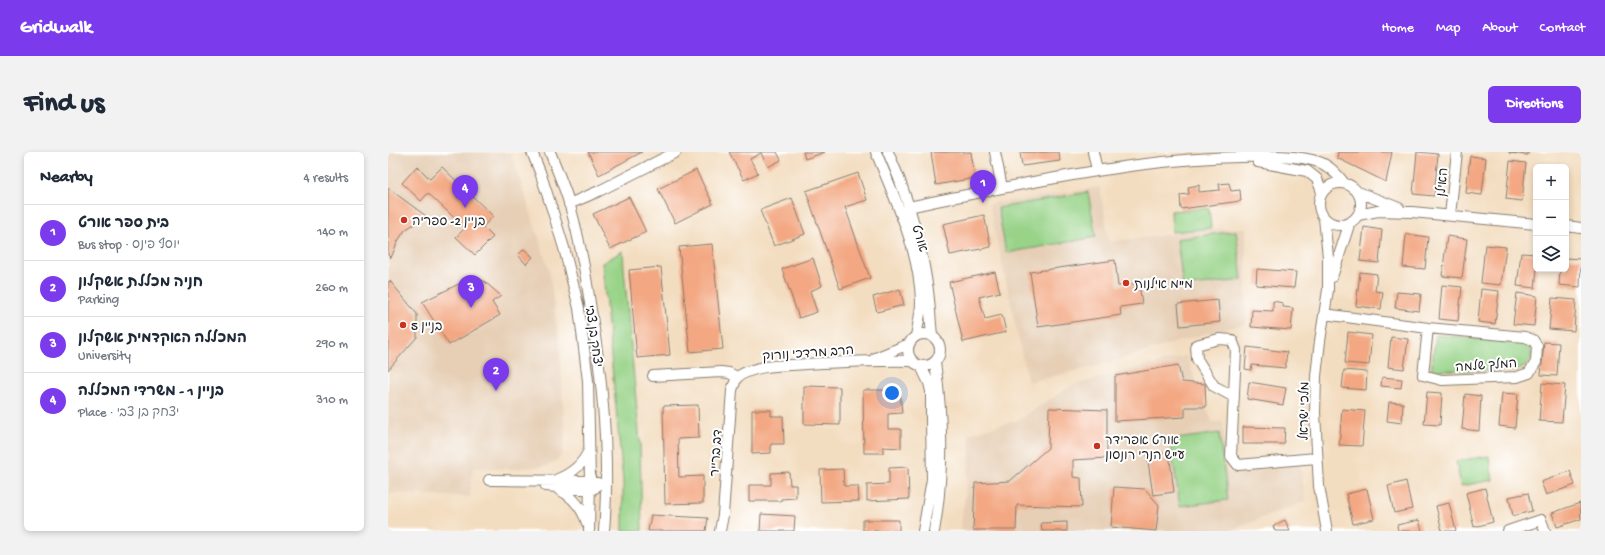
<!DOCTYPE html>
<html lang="en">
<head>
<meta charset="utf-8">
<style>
  body { margin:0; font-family:"Gochi Hand","Playpen Sans Hebrew",sans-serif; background:#f2f2f3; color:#1f2937 }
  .controls { position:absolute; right:12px; top:12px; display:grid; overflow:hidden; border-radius:6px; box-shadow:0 2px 6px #0003 }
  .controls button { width:36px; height:36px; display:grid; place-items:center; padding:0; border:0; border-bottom:1px solid #e0e1e3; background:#fff; color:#1f2937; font:20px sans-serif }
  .you { position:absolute; left:504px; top:241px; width:14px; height:14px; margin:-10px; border:3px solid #fff; border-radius:50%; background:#1a73e8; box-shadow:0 0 0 6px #1a73e833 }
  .badge { display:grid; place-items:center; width:26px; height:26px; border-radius:50%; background:#7c3aed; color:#fff; font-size:13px; font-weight:700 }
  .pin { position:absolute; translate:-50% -33px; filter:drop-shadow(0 1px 2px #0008) }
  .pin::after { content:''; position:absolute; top:21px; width:14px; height:12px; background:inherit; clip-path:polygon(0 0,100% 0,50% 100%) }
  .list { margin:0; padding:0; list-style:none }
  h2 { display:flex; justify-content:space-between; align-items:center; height:52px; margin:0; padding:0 16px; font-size:17px }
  h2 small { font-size:13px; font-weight:400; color:#747a83 }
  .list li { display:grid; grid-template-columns:26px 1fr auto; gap:12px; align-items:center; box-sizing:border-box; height:56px; padding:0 16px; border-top:1px solid #e0e1e3 }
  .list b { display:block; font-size:15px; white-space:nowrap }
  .list p { margin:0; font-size:13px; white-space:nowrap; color:#747a83 }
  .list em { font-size:13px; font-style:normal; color:#747a83 }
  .icon { flex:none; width:22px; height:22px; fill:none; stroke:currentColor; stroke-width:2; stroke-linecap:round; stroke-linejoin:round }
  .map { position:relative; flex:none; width:1193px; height:379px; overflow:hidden; border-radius:6px }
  header { display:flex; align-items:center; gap:24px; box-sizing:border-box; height:56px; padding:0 20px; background:#7c3aed; color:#fff }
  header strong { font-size:19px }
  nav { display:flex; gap:22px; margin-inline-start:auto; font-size:14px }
  .intro { display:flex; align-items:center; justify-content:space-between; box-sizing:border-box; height:96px; padding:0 24px }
  h1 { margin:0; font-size:28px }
  .button { padding:10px 18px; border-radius:6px; background:#7c3aed; color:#fff; font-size:14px; font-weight:700 }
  main { display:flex; gap:24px; padding:0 24px }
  aside { flex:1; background:#fff; border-radius:6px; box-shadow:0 2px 6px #0003 }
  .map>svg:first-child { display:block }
  .built { fill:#e6cfb5 }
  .green { fill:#98d388; stroke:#5a7852 }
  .building { fill:#f3a782 }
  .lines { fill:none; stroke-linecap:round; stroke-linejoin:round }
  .minor-casing { stroke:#887c6e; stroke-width:12 }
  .minor { stroke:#fff; stroke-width:10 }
  .poi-dot { fill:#c8321e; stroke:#fff; stroke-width:1.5 }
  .labels { text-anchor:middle; stroke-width:4; stroke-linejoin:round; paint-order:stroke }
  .street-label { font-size:13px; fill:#1c1c1c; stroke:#fff }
  .poi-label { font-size:13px; fill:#1c1c1c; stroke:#fff; text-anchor:start }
</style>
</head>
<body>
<header>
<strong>Gridwalk</strong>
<nav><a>Home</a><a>Map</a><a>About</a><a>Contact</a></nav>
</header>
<div class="intro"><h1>Find us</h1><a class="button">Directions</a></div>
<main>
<aside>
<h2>Nearby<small>4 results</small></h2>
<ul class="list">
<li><span class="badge">1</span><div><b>בית ספר אורט</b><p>Bus stop · יוסף פינס</p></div><em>140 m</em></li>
<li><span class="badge">2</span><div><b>חניה מכללת אשקלון</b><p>Parking</p></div><em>260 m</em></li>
<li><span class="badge">3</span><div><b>המכללה האקדמית אשקלון</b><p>University</p></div><em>290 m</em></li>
<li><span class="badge">4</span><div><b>בניין 1 - משרדי המכללה</b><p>Place · יצחק בן צבי</p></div><em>310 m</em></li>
</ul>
</aside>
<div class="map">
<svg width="1193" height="379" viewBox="0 0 1193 379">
  <rect width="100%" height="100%" fill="#fff"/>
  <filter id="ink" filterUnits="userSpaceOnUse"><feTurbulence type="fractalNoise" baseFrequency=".025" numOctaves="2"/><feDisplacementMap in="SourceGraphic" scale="8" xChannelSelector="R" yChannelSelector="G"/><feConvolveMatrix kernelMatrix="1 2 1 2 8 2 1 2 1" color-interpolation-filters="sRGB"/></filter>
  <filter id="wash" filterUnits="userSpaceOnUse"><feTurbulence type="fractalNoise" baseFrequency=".012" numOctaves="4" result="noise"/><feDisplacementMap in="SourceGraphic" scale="16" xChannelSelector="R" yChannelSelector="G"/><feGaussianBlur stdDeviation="0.9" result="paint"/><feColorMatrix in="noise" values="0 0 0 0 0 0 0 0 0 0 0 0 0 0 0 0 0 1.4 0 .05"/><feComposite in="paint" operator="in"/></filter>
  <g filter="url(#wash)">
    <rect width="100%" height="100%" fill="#f3ddc0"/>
    <!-- built -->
    <path class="built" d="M0 0H123L161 118 172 194 177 285 174 304 160 314 122 317 85 316 82 345 0 341Z
      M712 35 721 90 813 78 858 76V172L819 181 713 213 640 230 601 52Z
      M798 204 824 270H835L839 320 912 313 918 349 841 379H572L582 306 581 282 630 268 684 233Z"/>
    <!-- green -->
    <path class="green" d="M700 40 708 85 618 101 610 56Z
      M821 56 823 76 784 80 783 59Z
      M848 79 854 128 795 135 789 87Z
      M235 99 236 117 252 291 254 379H235V329L214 111Z
      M1048 183 1137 191 1144 201C1143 212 1138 215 1128 219L1043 218Z
      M831 281 840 348 792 354 782 288Z
      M1101 304 1105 328 1073 334 1068 309Z"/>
    <g id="blocks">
      <!-- building -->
      <path class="building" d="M200 0H254L211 23Z
        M341 0H389L393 8 380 15 373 1 362 7 370 21 356 28Z
        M415 0H437L417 7Z
        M543 0H583L587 26 548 33Z
        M632 0H671L672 9 634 14Z
        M950 0H1004L998 30 949 6Z
        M1029 0 1050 2 1046 44 1025 42Z
        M1121 0H1140V3L1121 1Z
        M1082 4 1098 6 1094 43 1078 41Z
        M1122 9 1138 11 1134 49 1118 47Z
        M29 14 42 27 54 15 105 64 95 75 105 85 87 103 68 85 77 76 40 41 33 49 14 31Z
        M308 18 325 52 287 71 270 37Z
        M470 21 479 48 457 55 482 126 452 137 418 39Z
        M841 31 843 39 852 38 853 49 793 57 792 43 801 42 800 35 811 33V40L832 38 831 32Z
        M0 36 38 64 17 78 10 89 3 106 0 103Z
        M241 45 258 80 222 97 205 62Z
        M404 46 417 82 386 94 372 58Z
        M596 63 603 95 562 103 555 72Z
        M976 75 994 78 991 111 972 109Z
        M1018 82 1040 85 1037 117 1015 115Z
        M1059 84 1079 87 1074 126 1054 124Z
        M324 92 335 197 302 200 291 95Z
        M1097 93 1118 95 1113 133 1093 131Z
        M136 97 145 105 138 112 130 103Z
        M1133 101 1148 102 1149 117 1147 136 1129 134Z
        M425 106 434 134 422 139 429 160 411 166 394 117Z
        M1178 106 1193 107 1192 135 1171 133 1172 117H1178Z
        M727 108 730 134 751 131 754 152 732 155 733 163 650 175 642 120Z
        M273 115 282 203 249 206 241 118Z
        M869 117 908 120 906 136 868 133Z
        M607 120 612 140 591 145 597 167 614 163 618 180 575 190 561 130Z
        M972 120 989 122 987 139 995 140 993 157 968 154Z
        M81 127H90L96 129 113 144 104 150 112 163 61 193 34 150Z
        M2 129 29 162V185L0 218V130Z
        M1054 133 1074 135 1070 169 1051 167Z
        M512 137 516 153 489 160 485 145Z
        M1093 137 1111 139 1107 172 1090 170Z
        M1009 140 1033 142 1031 159 1007 156Z
        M1129 141 1149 144 1146 174 1125 172Z
        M1164 146 1188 148 1186 179 1161 177Z
        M830 148 832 170 792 174 790 152Z
        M885 149 895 151V155L905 156 903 178 863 175 864 158 885 159Z
        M960 180 984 183 981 213 957 211Z
        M1003 185 1020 187 1016 217 1000 215Z
        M1156 190 1171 191 1169 224 1153 223Z
        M859 195 899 200 897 216 864 213 863 218 857 217Z
        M790 213 794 230 817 232 818 255H797V265L727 269V224Z
        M956 218 979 220 978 238 954 236Z
        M994 225 1014 227 1013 236 993 234Z
        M861 230 898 236 895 253 859 247Z
        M1154 231 1177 233 1174 270 1151 269Z
        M416 234 452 235V273L416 272Z
        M475 238H512L514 261 500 262V277H513V296L495 295V301H476Z
        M1039 240 1054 241 1052 273 1036 272Z
        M1114 241 1130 242 1127 276 1111 274Z
        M1077 242 1093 244 1091 279 1074 277Z
        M1001 250 1015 251 1014 271 999 269Z
        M310 253 311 286 290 287 291 325 315 324V351L277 352 275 254Z
        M661 256 719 258V306L685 308V325L693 326 694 355 629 353 628 378H585L587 331 622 329 660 296Z
        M954 257 977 259 974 294 951 293Z
        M364 258H383V264H395L396 292H383V301L364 302Z
        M855 275 897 276 896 292H855Z
        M781 300 786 340 765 343 759 303Z
        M520 315 521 347 479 349V333L501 332V316Z
        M455 317 456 334H470L471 349 433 350 432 318Z
        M1182 319 1187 333 1158 343 1153 330Z
        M401 320 402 333H408V346L393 347V349H361V333H383V321Z
        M1018 329 1024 357 1006 361 1000 334Z
        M726 335 757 337 771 353 768 379 723 375Z
        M1097 336 1105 370 1086 375 1078 341Z
        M979 337 986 367 965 372 958 342Z
        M1140 341 1144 359 1125 364 1121 345Z
        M1061 351 1068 379H1054L1048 354Z
        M1192 351 1193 367 1169 375 1164 361Z
        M373 362 407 364 406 379H372Z
        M263 363 320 366 318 379H260Z
        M475 368H511V379H475Z
        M897 368 902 379H887L885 374Z
        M1031 368 1034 379H1010L1009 373Z
        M679 370V379H654L653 371Z"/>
    </g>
  </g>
  <g filter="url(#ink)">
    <use href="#blocks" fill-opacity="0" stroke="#887c6e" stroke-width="1"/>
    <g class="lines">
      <defs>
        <path id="minor" d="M144 0 152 20 164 57 176 96 191 156 200 229 202 329 201 379
          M162 0C169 18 177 36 182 54 192 88 198 123 203 158 215 231 222 306 216 379
          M488 0C507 47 532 99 533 150 533 161 530 173 528 184
          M500 0C519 42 532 86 539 132 542 149 542 166 544 183
          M607 0 614 36
          M705 0 709 18
          M870 10 919 19 929 27 934 40
          M931 52a21 21 0 1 1 42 0a21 21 0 1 1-42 0Z
          M970 40 1011 56
          M181 52 211 39 288 0
          M970 63 990 59 1024 60 1148 72
          M1062 63 1069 0
          M514 66 518 58 521 55C561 46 600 39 640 31 710 18 781 6 853 5 878 4 907 2 931 10 942 14 949 22 956 31
          M936 66 940 105V138L932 189 928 224 927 261 931 334 939 379
          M1178 74 1193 76
          M944 125 962 70
          M936 162 1040 176 1137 185 1145 188 1149 194 1148 210 1141 221 1129 225 1054 228 1035 223 1040 176
          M520 198a16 16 0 1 1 32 0a16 16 0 1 1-32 0Z
          M487 206 521 192
          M533 214 541 231 543 239V267L544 327 535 379
          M265 224 333 220 341 221 349 225C369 212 395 214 418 212 454 210 488 208 525 209
          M846 245 826 234 809 207 808 193 831 187 844 188 848 198 843 304 850 313 928 306
          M170 327C185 321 195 312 201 298
          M101 328 202 329 217 333
          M158 334 191 337 207 336
          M170 337C184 344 194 355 199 371
          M332 379 335 363 344 238 349 225
          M546 379C556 323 555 266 547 210
          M1120 379 1153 368 1157 379"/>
      </defs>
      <!-- minor casing -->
      <use href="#minor" class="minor-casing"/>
      <!-- minor -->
      <use href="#minor" class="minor"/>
    </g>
  </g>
  <!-- markers -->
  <g class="poi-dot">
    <circle cx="16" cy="68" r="4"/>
    <circle cx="738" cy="131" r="4"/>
    <circle cx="15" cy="173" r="4"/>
    <circle cx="709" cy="294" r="4"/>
  </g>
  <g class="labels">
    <!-- street labels -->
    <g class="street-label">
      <text transform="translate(1053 30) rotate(-84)" y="5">האילן</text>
      <text transform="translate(533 86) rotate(73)" y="5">אורט</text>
      <text transform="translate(207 184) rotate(82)" y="5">יצחק בן צבי</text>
      <text transform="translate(420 200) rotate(-4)" y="5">הרב מרדכי נורוק</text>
      <text transform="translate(1098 212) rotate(-4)" y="5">המלך שלמה</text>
      <text transform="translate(915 259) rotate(-89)" y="5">מלכי ישראל</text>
      <text transform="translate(327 301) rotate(-86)" y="5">דב ברייר</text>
    </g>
    <!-- poi labels -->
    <g class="poi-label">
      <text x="24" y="73">בניין 2- ספריה</text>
      <text x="746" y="136">מ"מ אילנות</text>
      <text x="23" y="178">בניין 5</text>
      <text x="717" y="292">אורט אפרידר<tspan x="717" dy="15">ע"ש הנרי רונסון</tspan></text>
    </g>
  </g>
</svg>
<div class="controls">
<button>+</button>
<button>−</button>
<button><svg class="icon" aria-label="layers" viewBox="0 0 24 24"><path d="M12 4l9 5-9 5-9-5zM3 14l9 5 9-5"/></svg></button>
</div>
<div class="you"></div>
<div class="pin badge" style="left:595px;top:51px">1</div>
<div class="pin badge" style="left:108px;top:239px">2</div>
<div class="pin badge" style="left:83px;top:156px">3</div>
<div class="pin badge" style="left:77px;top:56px">4</div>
</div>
</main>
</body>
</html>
